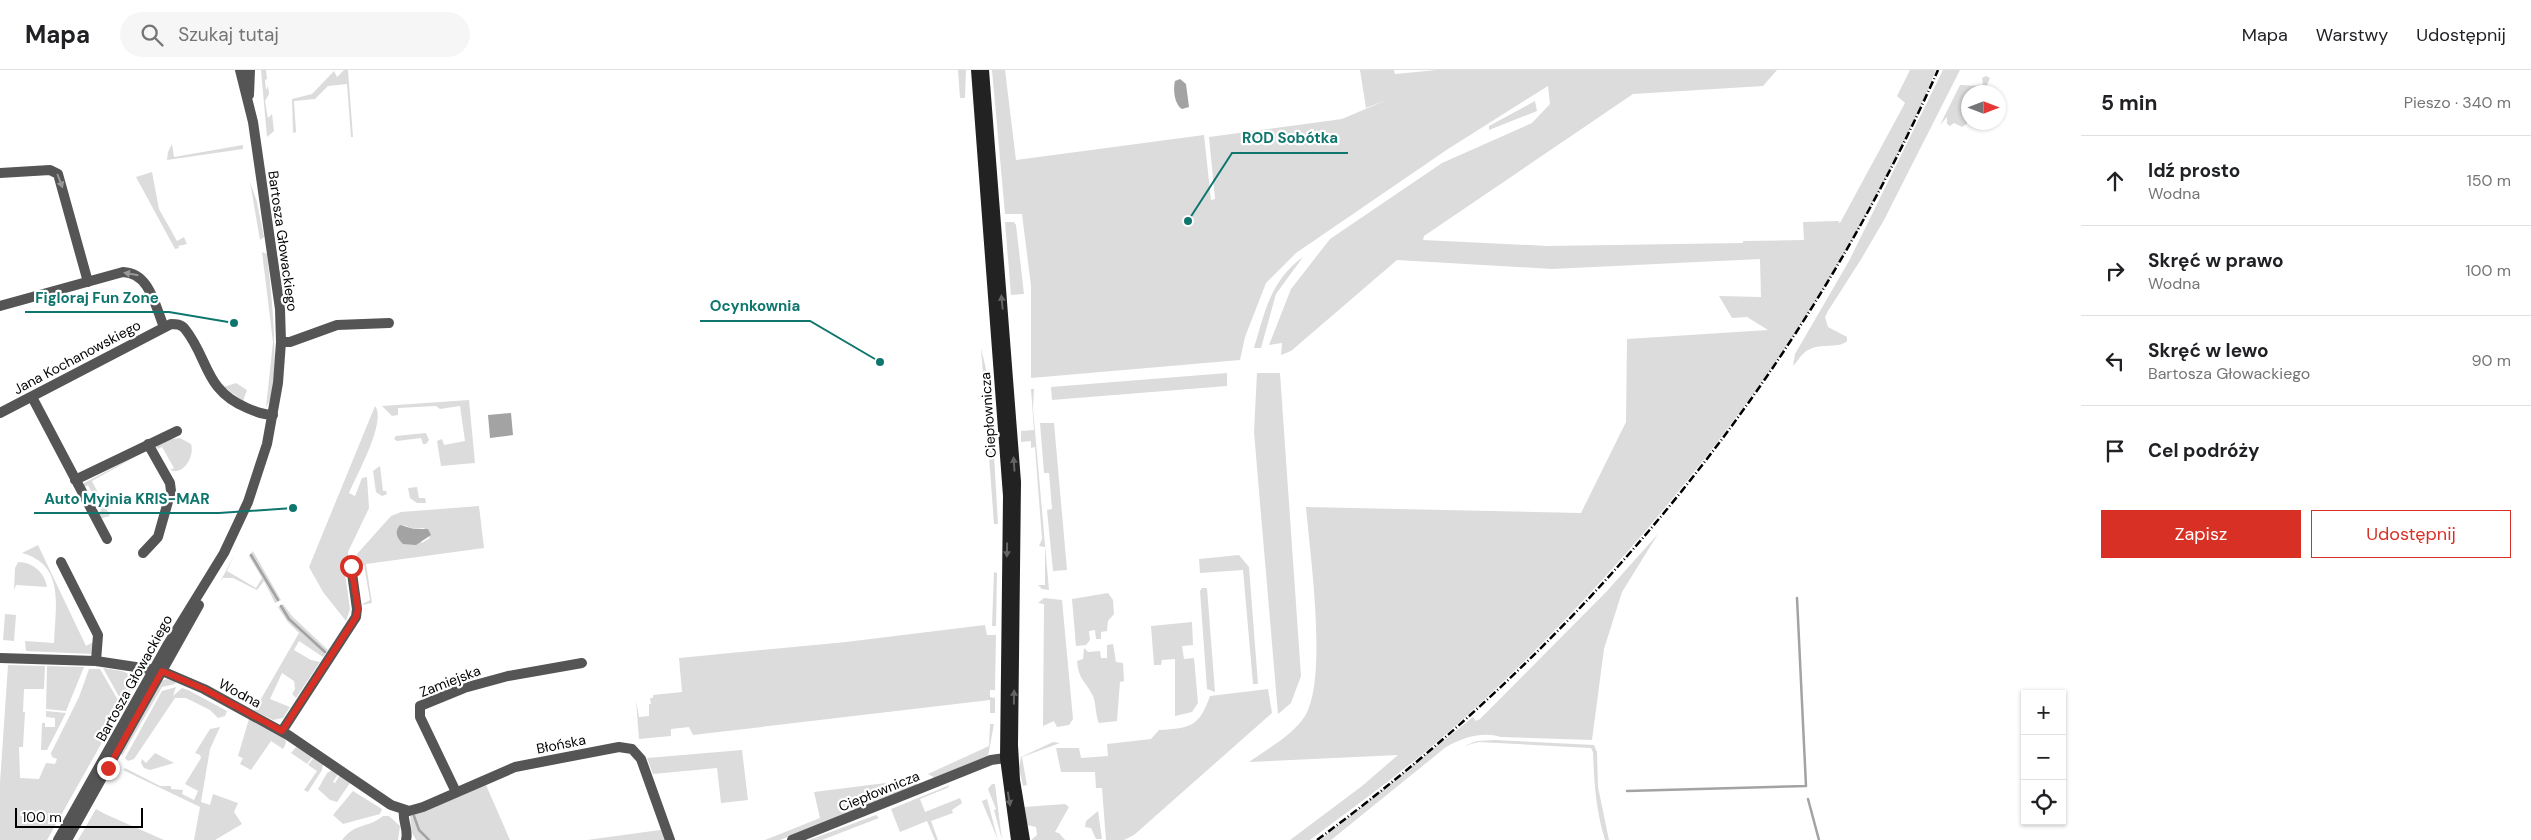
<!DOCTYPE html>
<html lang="pl">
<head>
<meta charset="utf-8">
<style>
  body { margin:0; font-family:"DM Sans",sans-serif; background:#f6f6f6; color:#202124 }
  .controls { position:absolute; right:15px; bottom:15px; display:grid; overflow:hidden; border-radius:0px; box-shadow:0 1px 4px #0004 }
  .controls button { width:45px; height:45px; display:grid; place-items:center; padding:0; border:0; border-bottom:1px solid #e0e0e0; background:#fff; color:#202124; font:25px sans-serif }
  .compass { position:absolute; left:1961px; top:15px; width:45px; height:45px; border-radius:50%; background:#fff; box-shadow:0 1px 4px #0004; rotate:90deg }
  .scale { position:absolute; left:15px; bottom:12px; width:128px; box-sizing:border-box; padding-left:5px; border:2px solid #000; border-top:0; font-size:14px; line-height:18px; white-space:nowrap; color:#000; -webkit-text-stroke:4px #fff; paint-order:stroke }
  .stop { position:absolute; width:15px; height:15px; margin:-11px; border:4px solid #d93025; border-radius:50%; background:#fff }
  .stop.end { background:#d93025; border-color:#fff; box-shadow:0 1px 5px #0008 }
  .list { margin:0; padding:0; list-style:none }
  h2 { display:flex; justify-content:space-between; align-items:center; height:65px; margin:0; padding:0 20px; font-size:21px }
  h2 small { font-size:16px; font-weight:400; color:#757577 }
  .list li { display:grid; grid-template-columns:32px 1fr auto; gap:15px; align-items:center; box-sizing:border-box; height:90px; padding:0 20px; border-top:1px solid #e0e0e0 }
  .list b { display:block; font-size:19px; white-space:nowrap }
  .list p { margin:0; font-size:16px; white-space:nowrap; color:#757577 }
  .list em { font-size:16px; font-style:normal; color:#757577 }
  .actions { display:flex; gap:10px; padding:15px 20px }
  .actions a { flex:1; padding:11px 0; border:1px solid #d93025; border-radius:0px; text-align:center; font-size:18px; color:#d93025 }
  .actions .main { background:#d93025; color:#fff }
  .icon { flex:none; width:28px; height:28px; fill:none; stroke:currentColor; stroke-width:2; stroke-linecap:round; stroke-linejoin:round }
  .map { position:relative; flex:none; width:2081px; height:770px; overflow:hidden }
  header { display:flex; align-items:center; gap:30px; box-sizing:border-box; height:70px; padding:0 25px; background:#fff; border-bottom:1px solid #e0e0e0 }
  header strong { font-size:24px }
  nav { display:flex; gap:28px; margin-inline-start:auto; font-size:18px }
  .search { width:350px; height:45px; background:#f6f6f6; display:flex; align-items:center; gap:12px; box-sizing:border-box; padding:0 18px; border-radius:28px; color:#757577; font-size:19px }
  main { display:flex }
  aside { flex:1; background:#fff }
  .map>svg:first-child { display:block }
  .green { fill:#dcdcdc; fill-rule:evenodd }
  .water { fill:#a3a3a3 }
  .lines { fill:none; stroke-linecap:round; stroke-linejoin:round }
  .stream { stroke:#a3a3a3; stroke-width:2.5 }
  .minor { stroke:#555; stroke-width:10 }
  .tertiary { stroke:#555; stroke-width:10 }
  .secondary { stroke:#222; stroke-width:10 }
  .rail { stroke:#000; stroke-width:2.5; stroke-dasharray:8 2.5 1 2.5; stroke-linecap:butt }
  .oneway { fill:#999 }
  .oneway2 { fill:#646464 }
  .route { stroke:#d93025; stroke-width:6 }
  .labels { text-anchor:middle; stroke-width:4.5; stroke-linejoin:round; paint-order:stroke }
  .street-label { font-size:14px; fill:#000; stroke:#fff }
  .leader { fill:none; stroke:#0f766e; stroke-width:2 }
  .callout-dot { fill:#0f766e; stroke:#fff; stroke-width:2 }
  .callout-label { font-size:15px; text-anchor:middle; font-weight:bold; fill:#0f766e; stroke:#fff; stroke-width:4.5; stroke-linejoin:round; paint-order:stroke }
</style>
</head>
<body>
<header>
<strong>Mapa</strong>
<div class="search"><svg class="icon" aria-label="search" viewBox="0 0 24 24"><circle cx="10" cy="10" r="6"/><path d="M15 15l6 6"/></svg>Szukaj tutaj</div>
<nav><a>Mapa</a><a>Warstwy</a><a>Udostępnij</a></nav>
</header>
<main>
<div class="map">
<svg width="2081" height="770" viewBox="0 0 2081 770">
  <rect width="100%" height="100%" fill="#fff"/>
  <!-- green -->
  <path class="green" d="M261 0H266L267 9 265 10 266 20 268 16 269 24 265 31 268 48 272 44 274 61 267 67Z
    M344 0H348L353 67H351L347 14 328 16 315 29 294 31 296 62 293 63 292 29 312 24 334 1 337 7Z
    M958 0H966L965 28H960Z
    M992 0H1005L1016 90 1204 65 1211 130 1215 129 1209 67 1342 49 1389 29 1366 38 1360 0H1394L1395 4 1437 0H1777L1763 16 1633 24 1424 166 1423 170 1548 176 1743 173V171L1804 170 1803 152 1838 151 1840 153 1905 33 1897 26 1910 0H1936C1857 191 1733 368 1593 520 1542 575 1488 629 1430 678 1391 710 1350 740 1310 770H1290L1362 716 1398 685 1249 692C1267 679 1293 665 1305 646 1328 609 1310 484 1306 437L1581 443 1626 352 1627 269 1768 260 1747 247 1732 248 1719 226 1761 227 1760 189 1552 199 1397 190 1291 281 1281 285 1282 273 1269 275 1291 219 1330 169 1442 93 1532 53 1550 34 1548 16 1448 79 1296 183 1266 213 1245 267 1240 290 1031 308V216L1022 144H1005Z
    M1943 0H1960L1884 150 1860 191 1828 241 1825 247 1828 257 1847 267V271C1838 280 1817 271 1804 283 1800 286 1797 292 1793 296L1795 284 1849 191Z
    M1986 6 1990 8 1984 22H1968V52L1982 53 1979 55 1968 53 1962 57 1954 53 1950 56 1947 54V47L1940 55 1960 15 1981 16 1983 14 1982 8Z
    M1535 31 1537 41 1489 60V56Z
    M172 74 174 87 243 75V79L167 90 168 82Z
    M152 102 159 139 177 171 184 167 187 174 178 176 179 178 175 179 136 107Z
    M250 112 257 132 264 167 260 170Z
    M1005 152H1014L1016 155 1024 224 1011 225Z
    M262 182 267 184C270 212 283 316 266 337L273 272Z
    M1303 187 1276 224 1261 278H1254C1265 241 1271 210 1303 187Z
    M981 278 990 316 998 454H994Z
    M1227 303V316L1052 330 1051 317Z
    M1257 303H1280L1301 606 1291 633 1278 644 1254 362Z
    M236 313 247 320 243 331 224 317Z
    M1031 319H1034L1033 338 1049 520 1042 519 1038 515H1045V477L1039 476 1042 469 1035 377 1031 378V371L1021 372V361L1034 360Z
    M469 330 475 393 441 396 437 371 442 369 444 375 465 371 460 336 440 339 436 336 398 338V345L392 346 382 336Z
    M375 336C387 351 356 406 349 423L355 426 362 408 367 407 369 438 348 482V496L344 497 350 539 346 551 323 522 309 497Z
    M1040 353H1054L1067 500 1053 501 1047 440 1052 439 1049 403H1044Z
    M426 363 429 370 426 374H423L421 368 397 371 394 369 396 366Z
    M180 368 191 374C195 385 184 406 170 400L174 398 162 377 158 379 155 375 170 369Z
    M144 382 92 411 110 446 100 449 96 444 101 441 88 415 83 418 84 413Z
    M380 396 383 421H386L387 424 382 426 376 422 373 401Z
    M417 417 419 428H425L426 433H417L410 428 408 418Z
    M479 436 484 478 366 494 372 533 361 535 370 530 364 495 355 496 357 484 391 446 401 442ZM403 455 414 459 424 458 430 468 422 473Z
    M1658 464 1622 522 1604 579 1592 670 1501 667C1482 661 1462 668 1446 677L1331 770H1320L1473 647 1476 651 1480 649 1607 521Z
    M38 475 86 576 95 571 92 584 26 581 25 571 54 573C55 538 66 495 22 483Z
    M253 481 281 530 275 533 264 511 257 520 233 508H223L220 512 234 486 227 501 256 518 262 508 249 486Z
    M1239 485 1249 497 1258 614H1253L1243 500 1200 503 1199 489Z
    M18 492C33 492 45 503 47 517L16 515 14 520 15 498Z
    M994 502 997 503 996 556H992Z
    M1202 518H1207L1215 622 1207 619 1200 521Z
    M1108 523 1113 530 1114 544 1108 551 1107 561 1101 562V569H1096L1095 560 1089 561 1090 570 1086 575 1076 576 1072 529Z
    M1044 528 1062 530 1073 649 1069 655 1057 657 1054 651 1043 656 1044 534 1038 533Z
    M283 534 292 546 328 580 323 587 299 571 294 580 311 590 320 592 296 628 292 624 295 619 294 611 282 603 270 629 290 637 283 648 273 650 254 641 299 563 287 551 278 537Z
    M5 544 16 545 14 571 3 570Z
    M1192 552 1193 575 1182 576 1184 589 1194 588 1198 633 1192 642 1175 646V589L1162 590 1161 595H1154L1151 556Z
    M985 555 987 565H996L995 620H990V627L995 628V643H990V630L693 665 689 657 671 659V666L639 669 636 630 639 647 649 646V634H651L650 628H653V625L682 622 679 588 846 572Z
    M1113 574 1116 592 1123 593 1124 611 1120 612 1117 651 1099 653C1095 644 1096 632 1093 626 1085 610 1079 611 1077 591L1083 589 1084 578 1088 582 1100 581 1101 588H1107V575Z
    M8 595 45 596 44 619H24L23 642H25L23 677H19L20 708 39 709 46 693 55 694 57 689 52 687 51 683 79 627 89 599H100L122 637 47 770H0V713Z
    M47 596 84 597 66 641 46 639Z
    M103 598 122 601 134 606 135 613 126 631 124 630 122 632Z
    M166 609 176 611 175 614 162 617 122 686 120 682 160 612Z
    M176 617 173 626 182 618 188 620 227 641 225 646 218 648 210 640 186 628H175L134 689 128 691 125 688 162 621Z
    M1268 619 1272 643 1134 765 1124 770H1106L1102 718H1096L1095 702H1061L1056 678H1079L1081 688 1108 686 1107 674 1151 669 1159 660C1191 658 1199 657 1210 626Z
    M46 641 66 643 47 680H41L42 653H45V657H55V648L46 647Z
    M249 649 285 668 286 673 283 679 271 671 251 700 240 694 243 688 238 686Z
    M990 654H994L988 686 935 708 928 704 989 676Z
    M220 657 210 679 201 732 210 735 213 724 238 733 234 742 242 754 215 770H194L200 737 123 700 125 698 160 716H171V719L183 720 182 724 194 730 198 721 185 714 201 688 200 685 195 683 210 659Z
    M1495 670 1594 675 1597 682 1598 717 1609 770H1605C1596 741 1594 712 1593 682L1591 678 1479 672 1464 676 1477 671Z
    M1053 672 1060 673 1022 687 1027 715 1023 716 1019 698 1021 687Z
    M296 677 313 686 307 694 291 683Z
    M742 680 748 730 721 733 717 698 653 704 647 688Z
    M155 683 174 693 150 700 144 698 141 693 142 689 146 693Z
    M314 687 323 694 322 700 308 722 304 720 317 701 308 695Z
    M332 700 338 704 333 712 335 713 340 705 350 713 337 732 330 730 318 719 327 703Z
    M518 701 486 715 510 770H416L412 763 410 746 506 704Z
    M917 709 916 715 780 770H765L820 748 814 722Z
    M992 714H995L1002 770 994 740 996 739 988 719Z
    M950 715 947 718 920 729 925 742 960 728 962 733 952 740 953 743 931 751 938 770H935L927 751 900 762 891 739Z
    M353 721 382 739 380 744 343 754 333 745Z
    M987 729 998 770 983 734 982 731Z
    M1065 734 1069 737 1055 762 1059 763 1065 770H1031L1037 765 1036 757 1027 755 1024 737Z
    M96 739 105 744 164 770H78Z
    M1098 741 1102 769H1096L1091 758 1085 757 1086 751Z
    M876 745 879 748 822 770H809Z
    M383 746H389L400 756 398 770H342C356 752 367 759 383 746Z
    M660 760H662L666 770H587Z"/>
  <!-- water -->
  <path class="water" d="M1180 9 1186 14 1189 37 1182 39C1174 34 1173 19 1175 11Z
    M511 343 513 365 490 368 488 345Z
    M400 455 414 459H428L431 465 416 475 403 474C397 468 394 462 400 455Z"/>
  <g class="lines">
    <!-- stream -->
    <path class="stream" d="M251 485 278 530
      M281 536 289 549 325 582
      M1627 721 1806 716 1797 528
      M1808 729 1819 770
      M414 746 419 760 429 770"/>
    <!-- minor -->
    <path class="minor" d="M0 103 50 100 58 104 88 212
      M0 236 123 202C150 203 155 236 164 257
      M281 272H290L337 255 389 253
      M32 327 107 469
      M0 343 171 254C176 254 181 254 185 259 209 289 204 320 247 338 256 342 264 345 273 345
      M75 410 177 361
      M143 483 158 467 171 421 170 413 148 374
      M61 492 98 565 96 591
      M0 588 96 591 162 601 204 619 288 665 391 735 409 741 423 737 515 697 619 677 632 679 641 689 670 770
      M282 661 356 547 357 539 351 496
      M456 722 420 647V636L464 618 508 606 582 593
      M404 740C402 751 409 759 406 770
      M792 770 991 690 1005 688 1011 692"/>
    <!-- tertiary -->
    <path class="tertiary" d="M249 25 250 0
      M58 770 168 574 224 483 248 432 267 374 278 313 281 272 280 239 253 52 240 0
      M67 770 199 535"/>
    <!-- secondary -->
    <path class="secondary" d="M976 0 1008 426 1005 688 1016 770
      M984 0 1016 412 1013 675 1015 710 1025 770"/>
    <!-- rail -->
    <path class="rail" d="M1317 770C1589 570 1801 308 1938 0"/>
  </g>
  <!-- one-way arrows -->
  <defs><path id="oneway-solid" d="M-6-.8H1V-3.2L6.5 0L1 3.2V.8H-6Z" transform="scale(1.25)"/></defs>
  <g class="oneway">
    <use href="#oneway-solid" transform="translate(60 111) rotate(69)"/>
    <use href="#oneway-solid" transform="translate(131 204) rotate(-170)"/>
  </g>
  <g class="oneway2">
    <use href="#oneway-solid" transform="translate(1002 232) rotate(-95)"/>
    <use href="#oneway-solid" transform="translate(1014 394) rotate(-94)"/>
    <use href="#oneway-solid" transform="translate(1007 480) rotate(91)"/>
    <use href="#oneway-solid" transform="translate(1014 627) rotate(-89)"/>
    <use href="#oneway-solid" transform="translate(1009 729) rotate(81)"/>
  </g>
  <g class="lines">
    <!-- route -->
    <path class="route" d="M108 698 162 601 204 619 282 661 356 547 358 539 351 496"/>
  </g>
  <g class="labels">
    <!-- street labels -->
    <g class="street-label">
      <text transform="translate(283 171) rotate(82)" y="5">Bartosza Głowackiego</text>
      <text transform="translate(77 287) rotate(-28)" y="5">Jana Kochanowskiego</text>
      <text transform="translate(988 345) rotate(-94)" y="5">Ciepłownicza</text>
      <text transform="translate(134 608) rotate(-61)" y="5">Bartosza Głowackiego</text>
      <text transform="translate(450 611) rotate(-21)" y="5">Zamiejska</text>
      <text transform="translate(240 623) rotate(28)" y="5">Wodna</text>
      <text transform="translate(561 674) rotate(-11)" y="5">Błońska</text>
      <text transform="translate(879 721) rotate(-22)" y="5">Ciepłownicza</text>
    </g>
  </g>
  <!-- callouts -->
  <path class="leader" d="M1188 151L1232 83H1348M234 253L169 242H25M880 292L810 251H700M293 438L219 443H34"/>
  <g class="callout-dot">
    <circle cx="1188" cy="151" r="5"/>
    <circle cx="234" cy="253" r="5"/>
    <circle cx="880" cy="292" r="5"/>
    <circle cx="293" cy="438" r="5"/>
  </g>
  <g class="callout-label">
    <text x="1290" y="73">ROD Sobótka</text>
    <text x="97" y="233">Figloraj Fun Zone</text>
    <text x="755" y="241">Ocynkownia</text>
    <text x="127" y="434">Auto Myjnia KRIS-MAR</text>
  </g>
</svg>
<div class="controls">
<button>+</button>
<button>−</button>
<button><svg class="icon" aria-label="locate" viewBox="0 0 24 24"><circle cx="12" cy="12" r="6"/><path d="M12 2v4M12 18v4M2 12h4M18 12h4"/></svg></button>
</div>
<svg class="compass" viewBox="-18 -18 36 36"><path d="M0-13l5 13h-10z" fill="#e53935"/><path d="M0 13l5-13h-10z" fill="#757577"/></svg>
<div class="scale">100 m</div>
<div class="stop" style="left:351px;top:496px"></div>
<div class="stop end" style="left:108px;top:698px"></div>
</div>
<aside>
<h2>5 min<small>Pieszo · 340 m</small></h2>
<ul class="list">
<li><svg class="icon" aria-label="ahead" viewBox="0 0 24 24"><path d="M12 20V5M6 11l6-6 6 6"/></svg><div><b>Idź prosto</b><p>Wodna</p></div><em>150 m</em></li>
<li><svg class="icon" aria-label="right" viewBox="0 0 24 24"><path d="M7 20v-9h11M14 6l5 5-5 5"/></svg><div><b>Skręć w prawo</b><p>Wodna</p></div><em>100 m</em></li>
<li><svg class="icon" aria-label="left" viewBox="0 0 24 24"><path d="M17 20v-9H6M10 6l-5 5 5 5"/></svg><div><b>Skręć w lewo</b><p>Bartosza Głowackiego</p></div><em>90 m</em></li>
<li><svg class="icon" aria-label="arrive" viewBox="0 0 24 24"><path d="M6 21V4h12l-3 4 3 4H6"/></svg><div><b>Cel podróży</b></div></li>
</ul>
<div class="actions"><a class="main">Zapisz</a><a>Udostępnij</a></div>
</aside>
</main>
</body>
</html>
